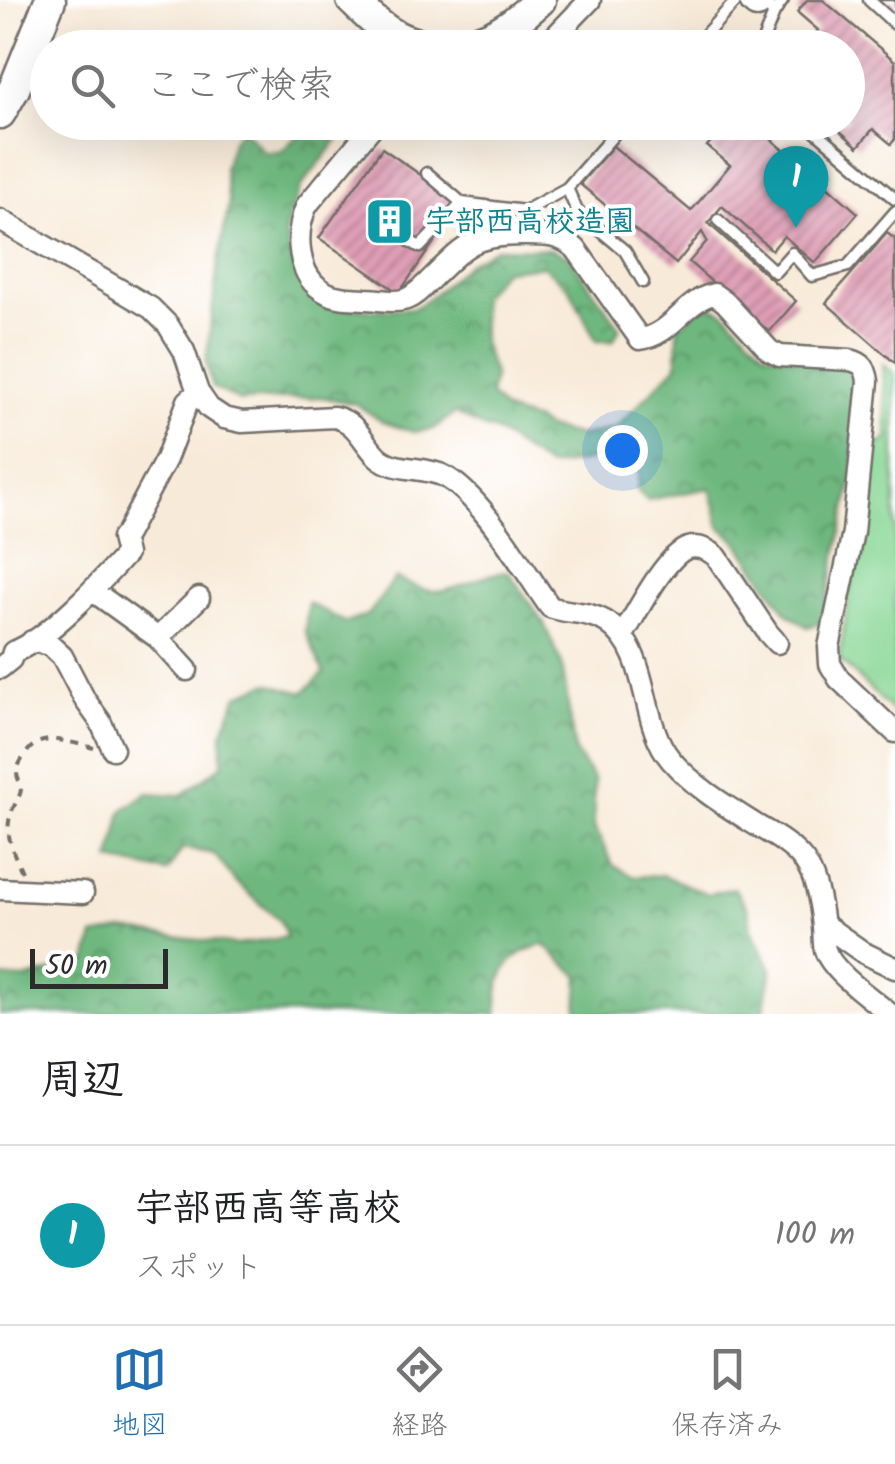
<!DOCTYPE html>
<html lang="ja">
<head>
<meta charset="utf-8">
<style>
  body { margin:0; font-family:Kalam,"Klee One",sans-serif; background:#f6f6f6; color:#202124 }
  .scale { position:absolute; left:30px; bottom:25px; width:138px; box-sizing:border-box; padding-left:10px; border:5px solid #2b2b2b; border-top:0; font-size:28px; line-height:35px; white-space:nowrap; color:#2b2b2b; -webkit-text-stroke:8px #fff; paint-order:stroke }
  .you { position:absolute; left:622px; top:450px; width:35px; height:35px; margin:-25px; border:8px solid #fff; border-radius:50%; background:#1a73e8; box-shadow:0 0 0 15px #1a73e833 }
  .badge { display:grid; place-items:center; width:65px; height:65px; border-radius:50%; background:#1f6fb2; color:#fff; font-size:32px; font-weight:700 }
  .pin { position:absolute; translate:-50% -82px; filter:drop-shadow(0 2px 5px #0008) }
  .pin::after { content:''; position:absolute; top:52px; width:35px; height:30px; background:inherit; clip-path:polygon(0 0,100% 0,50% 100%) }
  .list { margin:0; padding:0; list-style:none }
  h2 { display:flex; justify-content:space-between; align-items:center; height:130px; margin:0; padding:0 40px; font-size:42px }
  h2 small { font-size:32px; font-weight:400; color:#757577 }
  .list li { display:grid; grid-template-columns:65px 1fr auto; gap:30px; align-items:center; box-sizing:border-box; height:180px; padding:0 40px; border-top:2px solid #e0e0e0 }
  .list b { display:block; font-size:38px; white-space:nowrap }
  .list p { margin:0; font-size:32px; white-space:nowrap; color:#757577 }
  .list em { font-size:32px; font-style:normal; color:#757577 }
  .icon { flex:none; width:55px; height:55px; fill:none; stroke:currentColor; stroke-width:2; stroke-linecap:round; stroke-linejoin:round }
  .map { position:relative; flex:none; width:895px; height:1014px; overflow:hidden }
  .search { position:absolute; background:#fff; box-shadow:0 10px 40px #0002; left:30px; right:30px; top:30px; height:110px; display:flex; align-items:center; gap:25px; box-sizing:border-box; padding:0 35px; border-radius:55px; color:#757577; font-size:38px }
  .sheet { height:310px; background:#fff }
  nav { display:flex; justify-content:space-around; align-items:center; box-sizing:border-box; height:140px; border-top:2px solid #e0e0e0; background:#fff; font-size:28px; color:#757577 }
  nav a { display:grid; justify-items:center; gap:5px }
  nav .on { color:#1f6fb2 }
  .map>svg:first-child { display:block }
  .forest { fill:url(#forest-crowns); stroke:#4c7255; stroke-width:2.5 }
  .pitch { fill:#89d796; stroke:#5a8160; stroke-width:2.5 }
  .building { fill:url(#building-hatch) }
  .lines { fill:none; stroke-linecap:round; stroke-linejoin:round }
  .lane-casing { stroke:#736e68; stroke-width:15 }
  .street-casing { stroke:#736e68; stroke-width:25 }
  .secondary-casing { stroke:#736e68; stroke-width:35 }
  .path { stroke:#736e68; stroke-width:4; stroke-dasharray:8 8; stroke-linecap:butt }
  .lane { stroke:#fff; stroke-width:10 }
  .street { stroke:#fff; stroke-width:20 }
  .secondary { stroke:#fff; stroke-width:30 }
  .labels { text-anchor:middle; stroke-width:8; stroke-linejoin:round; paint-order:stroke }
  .culture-label { font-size:30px; font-weight:bold; fill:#0d838f; stroke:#fff; text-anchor:start }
</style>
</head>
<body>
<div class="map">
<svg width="895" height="1014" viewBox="0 0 895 1014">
  <defs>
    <pattern id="forest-crowns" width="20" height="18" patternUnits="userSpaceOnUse" patternTransform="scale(2.5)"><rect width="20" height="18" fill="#6eb87f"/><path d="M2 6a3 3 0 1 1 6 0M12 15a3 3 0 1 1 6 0" fill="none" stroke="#5b9668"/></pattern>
    <pattern id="building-hatch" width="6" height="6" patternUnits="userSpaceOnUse" patternTransform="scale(2.5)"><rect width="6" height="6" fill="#df9eb5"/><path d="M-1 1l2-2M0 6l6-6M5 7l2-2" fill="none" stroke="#b58193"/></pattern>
  </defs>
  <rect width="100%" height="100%" fill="#fff"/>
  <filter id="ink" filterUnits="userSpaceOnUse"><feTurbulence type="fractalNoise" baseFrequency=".01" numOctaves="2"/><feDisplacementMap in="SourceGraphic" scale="20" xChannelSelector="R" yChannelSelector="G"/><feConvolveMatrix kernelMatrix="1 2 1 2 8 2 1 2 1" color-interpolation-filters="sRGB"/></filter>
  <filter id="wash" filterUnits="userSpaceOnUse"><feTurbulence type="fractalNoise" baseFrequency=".0048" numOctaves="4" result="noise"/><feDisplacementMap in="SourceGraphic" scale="40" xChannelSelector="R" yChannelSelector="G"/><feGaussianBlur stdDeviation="2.25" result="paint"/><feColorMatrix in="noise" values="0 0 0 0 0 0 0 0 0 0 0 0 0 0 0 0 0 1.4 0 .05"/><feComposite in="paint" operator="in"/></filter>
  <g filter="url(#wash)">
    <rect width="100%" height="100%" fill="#f8ead8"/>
    <!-- forest -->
    <path class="forest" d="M310 123H351L300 188 285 231 295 270 331 305 373 310 415 308 433 295 470 262 496 248 551 249 568 256 620 327 613 341H596L570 289 544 266 504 270 481 296 482 342 494 375 490 395 505 411 536 421 547 428 581 436 616 428 677 365 678 327 706 304 725 312 765 352 848 368 858 382 853 477 822 623 807 627 786 612 737 541 720 527 710 488 647 500 637 490 639 473 619 456 548 467 493 430 485 429 455 413 433 429 413 432 383 422 356 404 321 397 240 401 212 387 206 363 218 262 229 203 224 169 232 141 242 128 264 152H281Z
      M508 571 543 622 562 664 575 752 594 780V827L613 865 634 877 662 875 708 894 734 888 748 908 751 930 772 970 763 1014H577L579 976 543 944C536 947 527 950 520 954 501 966 495 993 498 1014H0V977L24 979 87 962 94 936 123 930 237 945 287 937 280 921 235 881 214 854 183 848 167 872 111 860 122 811 147 793 182 795 222 765V733L238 695 269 683 303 693 324 673 305 631 308 603 347 623 369 614 395 578C409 584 428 594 443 591 466 587 484 573 508 571Z"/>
    <!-- pitch -->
    <path class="pitch" d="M883 364 895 374V713L839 659 873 446 888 440Z"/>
    <g id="blocks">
      <!-- building -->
      <path class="building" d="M807 0H823L895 61V139L891 144 873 129 858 147 830 122H848V48H802L818 30 797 12Z
        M873 0H895V20Z
        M727 122H742L761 138 774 122H783L770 138 792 157 781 169 798 183 809 170 858 213 815 263 784 236 772 250 722 206 708 223 796 301 769 332 689 262 707 241 702 232 676 264 580 184 613 146 691 211 730 165 707 146Z
        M382 148 461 203 399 293 319 238Z
        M887 233 895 239V363L826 303Z"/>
    </g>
  </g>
  <g filter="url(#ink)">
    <use href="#blocks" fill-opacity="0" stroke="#736e68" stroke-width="2.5"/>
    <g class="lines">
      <defs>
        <path id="lane" d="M869 0 895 24
          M771 11 774 13 783 0
          M693 48 737 0
          M760 48 774 13
          M625 122 567 188 577 211 625 251 643 282
          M805 122 895 199
          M427 173 462 203 525 211 567 188
          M718 220 775 272 792 253 812 276 848 266 895 212
          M382 225 420 247 462 203"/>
        <path id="street" d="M544 48 590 0
          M376 122 307 205C294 233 296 278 327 293 338 299 353 298 365 299 377 299 392 303 403 300 413 298 421 289 428 282 465 246 472 234 527 235 547 235 561 235 576 249L640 339C671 336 685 300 714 294L725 302 770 351 780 356 850 360C863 363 866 368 868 381L853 532 829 647 830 664 839 679 895 732
          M0 220 151 308 168 325 184 351 198 392 209 408 224 418 242 422 334 417C358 422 362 442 378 457 395 472 424 466 444 476 481 495 525 572 550 607 569 614 591 611 608 623 652 654 638 721 671 760 694 787 726 806 756 825 773 835 792 845 804 861 817 879 821 906 823 927 824 934 823 943 825 950 832 972 872 999 890 1014
          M93 591 158 638 187 670
          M620 634 626 630C638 610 666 555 688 548 699 545 709 550 717 557L768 633 777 643
          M158 638 199 598
          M32 641 50 645 62 656 85 700 100 721 113 749
          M0 668 11 659 13 652C46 641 102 581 126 554L122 538 126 534 166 459 188 401 198 392
          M0 889 83 893
          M823 924 864 953 895 968"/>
        <path id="secondary" d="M352 0C366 14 383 31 402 39 432 52 476 47 502 30 516 22 528 11 540 0
          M755 0 757 2 759 0
          M0 113 14 89 50 0"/>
      </defs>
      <!-- lane casing -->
      <use href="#lane" class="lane-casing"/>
      <!-- street casing -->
      <use href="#street" class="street-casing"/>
      <!-- secondary casing -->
      <use href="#secondary" class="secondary-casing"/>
      <!-- path -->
      <path class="path" d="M22 872C13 852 3 832 12 811 14 805 21 795 21 789 21 783 17 779 17 773 17 766 22 759 27 752 42 731 72 743 94 748"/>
      <!-- lane -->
      <use href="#lane" class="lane"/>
      <!-- street -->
      <use href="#street" class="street"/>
      <!-- secondary -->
      <use href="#secondary" class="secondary"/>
    </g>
  </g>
  <!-- icons -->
  <defs>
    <symbol id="building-square" viewBox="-11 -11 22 22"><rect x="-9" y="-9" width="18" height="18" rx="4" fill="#0f9aa8" stroke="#fff"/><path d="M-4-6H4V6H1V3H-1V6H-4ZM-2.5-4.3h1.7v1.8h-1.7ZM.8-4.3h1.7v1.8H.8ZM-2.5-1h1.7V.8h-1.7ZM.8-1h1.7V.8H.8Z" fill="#fff"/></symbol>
  </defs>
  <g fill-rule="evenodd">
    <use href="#building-square" x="362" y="194" width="55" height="55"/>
  </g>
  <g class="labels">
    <!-- culture labels -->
    <g class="culture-label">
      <text x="425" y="231">宇部西高校造園</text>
    </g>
  </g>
</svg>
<div class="scale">50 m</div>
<div class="you"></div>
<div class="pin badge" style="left:796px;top:228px;background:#0f9aa8">1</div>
<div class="search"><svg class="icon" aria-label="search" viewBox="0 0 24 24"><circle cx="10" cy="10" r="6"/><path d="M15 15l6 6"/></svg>ここで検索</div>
</div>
<section class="sheet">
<h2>周辺<small></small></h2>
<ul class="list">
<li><span class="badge" style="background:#0f9aa8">1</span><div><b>宇部西高等高校</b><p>スポット</p></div><em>100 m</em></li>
</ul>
</section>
<nav>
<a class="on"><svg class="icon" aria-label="map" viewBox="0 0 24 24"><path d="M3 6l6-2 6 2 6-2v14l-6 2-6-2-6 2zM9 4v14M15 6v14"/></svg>地図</a>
<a><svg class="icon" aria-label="directions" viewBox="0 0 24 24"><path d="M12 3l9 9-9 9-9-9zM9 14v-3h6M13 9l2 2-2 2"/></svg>経路</a>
<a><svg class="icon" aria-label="saved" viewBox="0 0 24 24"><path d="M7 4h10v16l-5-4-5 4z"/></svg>保存済み</a>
</nav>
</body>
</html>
